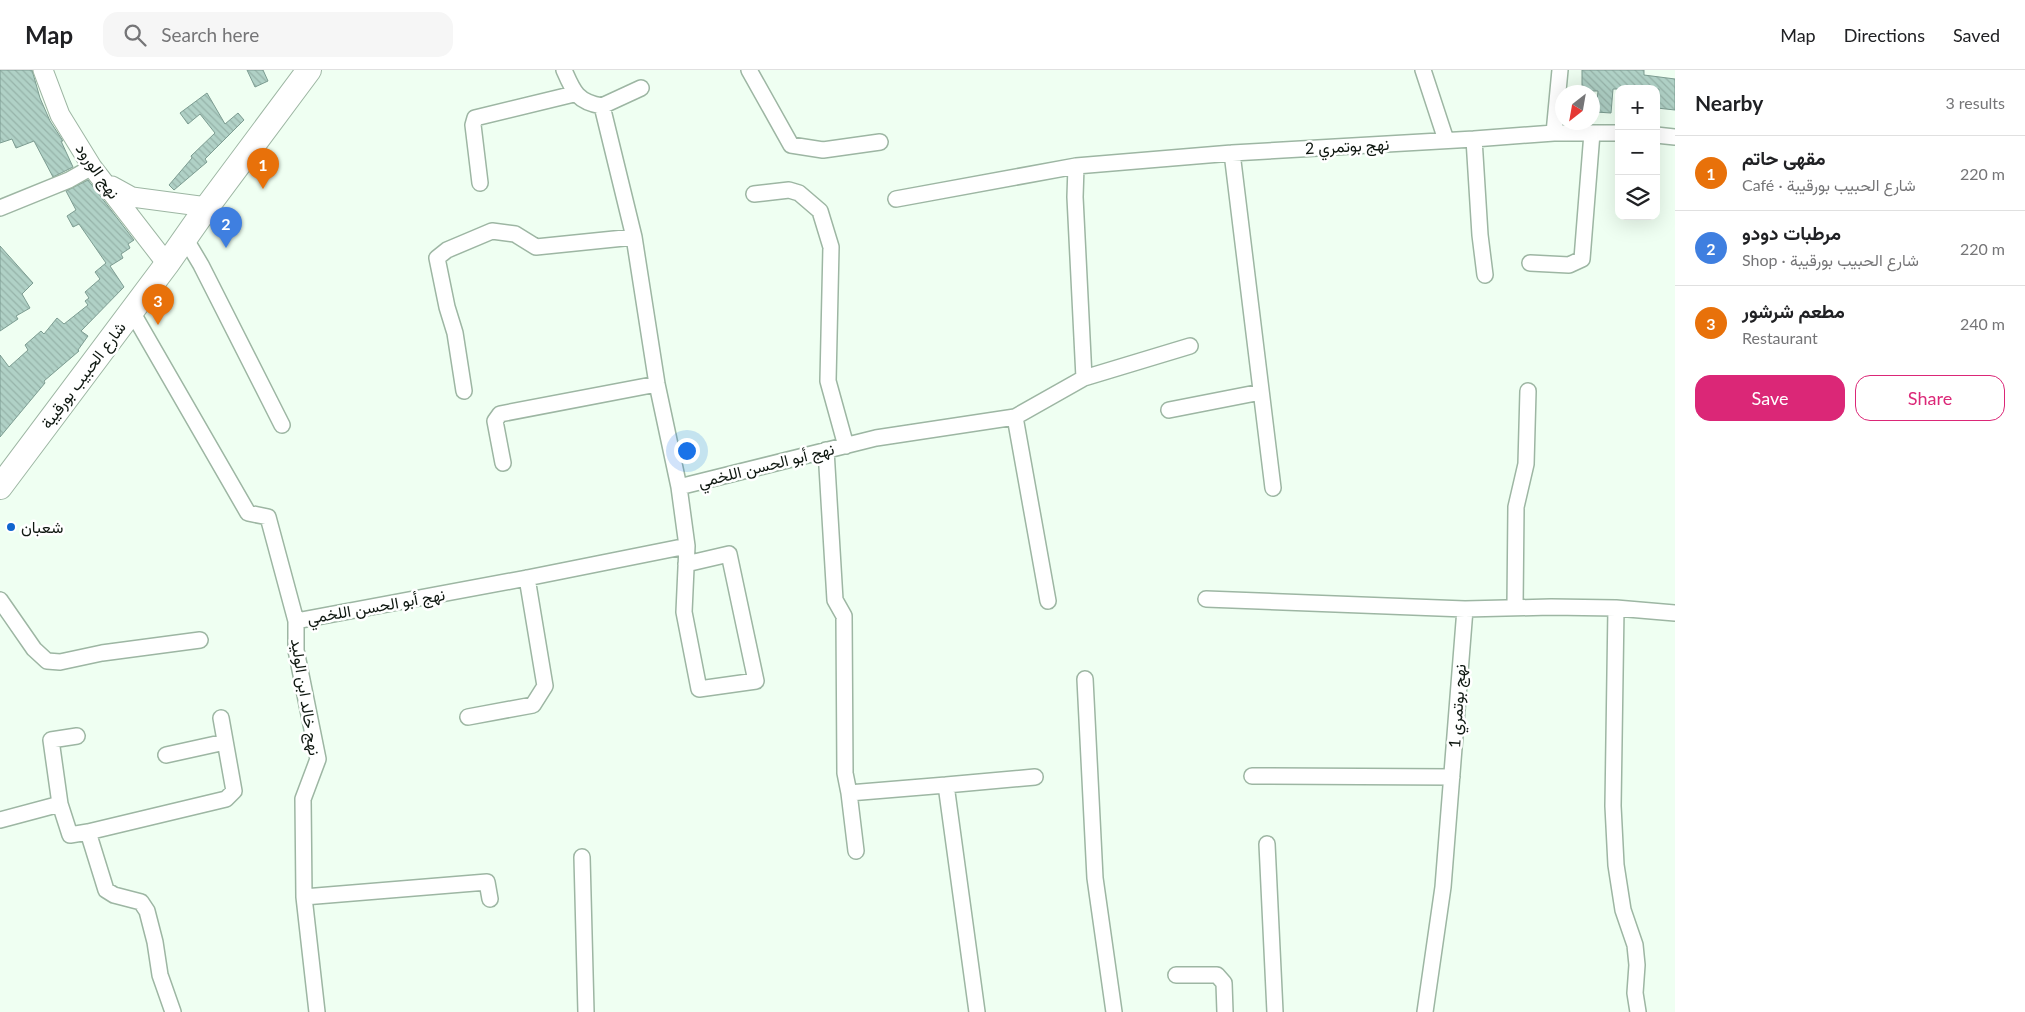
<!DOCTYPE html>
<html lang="en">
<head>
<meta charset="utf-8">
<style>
  body { margin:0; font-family:Lato,Vazirmatn,sans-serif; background:#f6f6f6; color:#202124 }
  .controls { position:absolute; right:15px; top:15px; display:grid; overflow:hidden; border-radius:10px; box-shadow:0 5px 20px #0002 }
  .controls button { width:45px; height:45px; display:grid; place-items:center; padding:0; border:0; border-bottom:1px solid #e0e0e0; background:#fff; color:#202124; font:25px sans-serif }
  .compass { position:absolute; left:1555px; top:15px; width:45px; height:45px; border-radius:50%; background:#fff; box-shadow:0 5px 20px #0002; rotate:211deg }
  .you { position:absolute; left:686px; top:380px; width:18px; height:18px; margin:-12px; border:4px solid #fff; border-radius:50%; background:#1a73e8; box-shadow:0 0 0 8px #1a73e833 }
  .badge { display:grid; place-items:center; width:32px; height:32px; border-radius:50%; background:#db2777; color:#fff; font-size:16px; font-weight:700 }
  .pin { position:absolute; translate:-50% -41px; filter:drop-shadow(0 1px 2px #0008) }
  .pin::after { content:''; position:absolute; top:26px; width:18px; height:15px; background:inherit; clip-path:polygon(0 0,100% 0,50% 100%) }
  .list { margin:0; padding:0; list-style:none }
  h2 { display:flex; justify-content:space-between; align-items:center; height:65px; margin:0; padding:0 20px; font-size:21px }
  h2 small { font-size:16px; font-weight:400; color:#757577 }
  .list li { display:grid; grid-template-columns:32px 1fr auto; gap:15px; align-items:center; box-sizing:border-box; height:75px; padding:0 20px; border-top:1px solid #e0e0e0 }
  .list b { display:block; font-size:19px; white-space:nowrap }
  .list p { margin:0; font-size:16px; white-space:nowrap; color:#757577 }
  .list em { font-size:16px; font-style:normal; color:#757577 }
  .actions { display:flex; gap:10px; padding:15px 20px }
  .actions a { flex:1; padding:11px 0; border:1px solid #db2777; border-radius:15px; text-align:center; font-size:18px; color:#db2777 }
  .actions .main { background:#db2777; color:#fff }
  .icon { flex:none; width:28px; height:28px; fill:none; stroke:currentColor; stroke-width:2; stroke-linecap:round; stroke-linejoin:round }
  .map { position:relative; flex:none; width:1675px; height:942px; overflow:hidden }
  header { display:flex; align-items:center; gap:30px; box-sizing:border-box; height:70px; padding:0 25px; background:#fff; border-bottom:1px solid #e0e0e0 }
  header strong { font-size:24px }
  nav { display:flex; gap:28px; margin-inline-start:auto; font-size:18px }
  .search { width:350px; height:45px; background:#f6f6f6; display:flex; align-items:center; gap:12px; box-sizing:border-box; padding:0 18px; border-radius:15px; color:#757577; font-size:19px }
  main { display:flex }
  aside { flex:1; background:#fff }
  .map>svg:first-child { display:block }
  .building { fill:url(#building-back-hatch); stroke:#7c9c91 }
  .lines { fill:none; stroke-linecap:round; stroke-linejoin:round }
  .minor-casing { stroke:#9db6a3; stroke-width:18 }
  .tertiary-casing { stroke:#9db6a3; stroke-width:21 }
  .primary-casing { stroke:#9db6a3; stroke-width:26 }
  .minor { stroke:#fff; stroke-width:15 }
  .tertiary { stroke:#fff; stroke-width:19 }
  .primary { stroke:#fff; stroke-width:24 }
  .poi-dot { fill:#1064ce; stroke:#fff; stroke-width:2 }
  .labels { text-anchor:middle; stroke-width:5; stroke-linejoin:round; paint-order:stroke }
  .street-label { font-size:16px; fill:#0e1710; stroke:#fff }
  .poi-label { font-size:16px; fill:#0e1710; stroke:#fff; text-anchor:start }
</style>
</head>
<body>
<header>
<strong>Map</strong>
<div class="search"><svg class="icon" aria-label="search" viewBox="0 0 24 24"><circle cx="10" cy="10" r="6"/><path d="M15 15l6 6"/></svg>Search here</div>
<nav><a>Map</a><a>Directions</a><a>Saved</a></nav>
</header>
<main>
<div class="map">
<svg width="1675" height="942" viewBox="0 0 1675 942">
  <defs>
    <pattern id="building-back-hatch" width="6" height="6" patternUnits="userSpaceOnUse" patternTransform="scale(1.25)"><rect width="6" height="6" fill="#b0d1c6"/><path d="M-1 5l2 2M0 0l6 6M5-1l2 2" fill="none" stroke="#96b3a9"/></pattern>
  </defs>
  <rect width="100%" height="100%" fill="#effff2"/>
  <!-- building -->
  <path class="building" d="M0 0H32L40 28 50 51 63 71H61L73 97 53 107 34 71 16 78 12 69 0 73Z
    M247 0H263L268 11 255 17Z
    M1582 0H1644V5L1675 9V40L1657 38 1659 19H1613L1611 43 1596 42 1598 21H1582Z
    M207 23 225 54 238 43 244 50 205 89 207 92 174 120 169 115 192 88 191 86 215 63 200 44 188 54 180 43Z
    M88 110 134 170 128 174 130 178 121 184 123 188 110 196 124 217 81 261 88 266 78 280 79 281 44 311 45 313 0 367V285L9 297 28 280 25 275 41 261 44 264 57 248 64 254 88 235 85 231 89 228 85 222 100 209 95 202 106 193 79 154 73 157 67 146 76 140 66 121Z
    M0 176 33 213 22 224 30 238 16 246 18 249 0 261Z"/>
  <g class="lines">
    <defs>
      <path id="minor" d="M564 0C573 21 577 32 602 36L634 167 657 314 679 417
        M749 0 791 75 823 80 880 72
        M1423 0 1446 70
        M602 36 641 18
        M1554 63 1560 0
        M1656 65 1675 67
        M1474 69 1480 165 1485 205
        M1232 83 1273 418
        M480 113 473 55 475 48 574 24
        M754 124 789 120 799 123 820 141 831 177 828 311 846 376
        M896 129 1076 96 1232 83 1474 69 1554 63H1619
        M0 138 69 110 92 97
        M185 168 201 195 282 355
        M1530 193 1569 195 1582 189 1592 63
        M131 240 248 443 268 447 296 551V580L318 689 303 729 304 827 317 942
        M1084 308 1190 276
        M464 321 455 263 447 237 437 188 447 180 492 161 515 164 536 177 634 167
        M1169 340 1261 322
        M1015 347 1048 531
        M826 380 835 530 844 546 845 703 849 723 946 715 977 942
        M503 393 495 351 500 344 657 314
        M686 494 729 484 756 611 699 619 684 542 687 476
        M1206 529 1465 539 1551 537 1616 538 1675 543
        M0 530 34 579 47 591 60 592 102 583 200 570
        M1515 537 1516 437 1526 394 1528 321
        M1616 538 1613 736 1616 795 1623 840 1635 875 1637 895 1635 923 1638 942
        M296 551 527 508 687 476 679 417 876 368 1015 347 1084 308 1075 127 1076 96
        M1085 609 1095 808 1114 942
        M468 647 533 635 545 616 527 508
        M166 685 225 672
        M1252 706 1452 707
        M946 715 1035 707
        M849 723 856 781
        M60 734 70 765 88 762 106 820 114 825 141 832 147 841 155 872 160 905 173 942
        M0 750 60 734 51 670 77 666
        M88 762 226 729 234 721 221 648
        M1267 774 1275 942
        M582 787 586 942
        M304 827 487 812 490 829
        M1176 905H1217L1224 913 1225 942
        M1425 942 1443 817 1465 539"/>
      <path id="tertiary" d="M43 0 60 45 92 97 167 194
        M112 116 132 127 207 137"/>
      <path id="primary" d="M0 417 167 194 207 137 309 0"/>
    </defs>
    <!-- minor casing -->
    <use href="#minor" class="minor-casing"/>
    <!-- tertiary casing -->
    <use href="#tertiary" class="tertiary-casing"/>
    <!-- primary casing -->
    <use href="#primary" class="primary-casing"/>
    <!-- minor -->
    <use href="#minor" class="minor"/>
    <!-- tertiary -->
    <use href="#tertiary" class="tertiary"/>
    <!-- primary -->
    <use href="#primary" class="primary"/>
  </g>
  <!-- markers -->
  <circle class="poi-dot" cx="11" cy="457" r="5"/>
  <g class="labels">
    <!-- street labels -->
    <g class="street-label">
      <text transform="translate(1347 76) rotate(-3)" y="6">نهج بوتمري 2</text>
      <text transform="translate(98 101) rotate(55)" y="6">نهج الورود</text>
      <text transform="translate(83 305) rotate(-53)" y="6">شارع الحبيب بورقيبة</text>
      <text transform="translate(766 395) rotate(-14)" y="6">نهج أبو الحسن اللخمي</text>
      <text transform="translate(376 536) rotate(-10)" y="6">نهج أبو الحسن اللخمي</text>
      <text transform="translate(306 627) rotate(81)" y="6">نهج خالد ابن الوليد</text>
      <text transform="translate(1457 636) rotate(-86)" y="6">نهج بوتمري 1</text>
    </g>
    <!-- poi labels -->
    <g class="poi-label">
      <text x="21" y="463">شعبان</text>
    </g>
  </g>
</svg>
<div class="controls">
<button>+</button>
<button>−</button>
<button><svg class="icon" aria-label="layers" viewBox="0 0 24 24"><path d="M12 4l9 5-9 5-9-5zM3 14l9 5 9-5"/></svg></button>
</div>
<svg class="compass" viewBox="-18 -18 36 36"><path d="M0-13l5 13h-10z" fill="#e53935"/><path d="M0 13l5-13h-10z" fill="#757577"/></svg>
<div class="you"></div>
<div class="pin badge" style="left:263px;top:119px;background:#e8710a">1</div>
<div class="pin badge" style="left:226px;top:178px;background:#3f7fe0">2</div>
<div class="pin badge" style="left:158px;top:255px;background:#e8710a">3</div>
</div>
<aside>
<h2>Nearby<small>3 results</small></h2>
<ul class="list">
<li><span class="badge" style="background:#e8710a">1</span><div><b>مقهى حاتم</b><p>Café · شارع الحبيب بورقيبة</p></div><em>220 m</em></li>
<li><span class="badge" style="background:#3f7fe0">2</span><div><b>مرطبات دودو</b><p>Shop · شارع الحبيب بورقيبة</p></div><em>220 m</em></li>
<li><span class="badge" style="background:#e8710a">3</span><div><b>مطعم شرشور</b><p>Restaurant</p></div><em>240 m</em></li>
</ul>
<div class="actions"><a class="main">Save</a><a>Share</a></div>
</aside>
</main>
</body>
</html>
